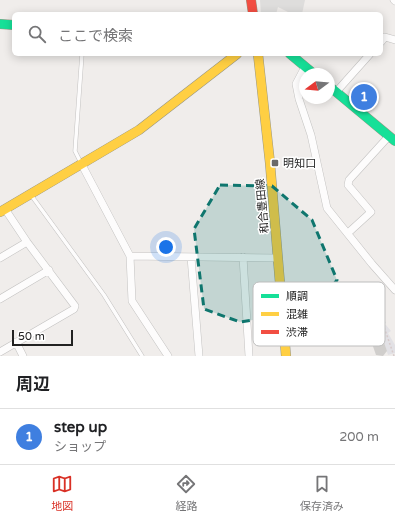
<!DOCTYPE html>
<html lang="ja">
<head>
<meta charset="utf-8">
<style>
  body { margin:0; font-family:"Varela Round","Noto Sans JP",sans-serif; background:#f6f6f6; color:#202124 }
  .compass { position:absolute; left:299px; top:68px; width:36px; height:36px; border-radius:50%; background:#fff; box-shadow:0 2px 10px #0003; rotate:254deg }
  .scale { position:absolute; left:12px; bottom:10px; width:61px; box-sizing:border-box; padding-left:4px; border:2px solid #222; border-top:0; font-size:11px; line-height:14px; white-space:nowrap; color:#222; -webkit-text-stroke:3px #fff; paint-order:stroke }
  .you { position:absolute; left:166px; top:247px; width:14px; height:14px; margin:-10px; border:3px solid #fff; border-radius:50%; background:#1a73e8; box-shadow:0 0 0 6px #1a73e833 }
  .badge { display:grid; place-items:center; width:26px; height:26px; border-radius:50%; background:#d93025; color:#fff; font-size:13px; font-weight:700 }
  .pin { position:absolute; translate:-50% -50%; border:2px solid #fff; box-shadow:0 1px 4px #0006 }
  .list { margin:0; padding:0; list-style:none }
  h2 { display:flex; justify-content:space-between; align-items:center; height:52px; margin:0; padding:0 16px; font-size:17px }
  h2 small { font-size:13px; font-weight:400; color:#757577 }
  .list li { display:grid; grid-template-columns:26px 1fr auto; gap:12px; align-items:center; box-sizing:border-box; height:56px; padding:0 16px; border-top:1px solid #e0e0e0 }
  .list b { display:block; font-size:15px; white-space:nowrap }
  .list p { margin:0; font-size:13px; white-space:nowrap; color:#757577 }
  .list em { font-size:13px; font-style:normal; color:#757577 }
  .icon { flex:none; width:22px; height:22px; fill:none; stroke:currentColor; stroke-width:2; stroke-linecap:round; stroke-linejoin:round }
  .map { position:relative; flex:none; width:395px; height:356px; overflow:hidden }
  .search { position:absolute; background:#fff; box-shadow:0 2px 10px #0003; left:12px; right:12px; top:12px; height:44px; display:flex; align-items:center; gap:10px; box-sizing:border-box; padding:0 14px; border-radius:6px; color:#757577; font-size:15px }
  .sheet { height:108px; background:#fff }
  nav { display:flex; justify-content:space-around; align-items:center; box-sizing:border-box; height:56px; border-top:1px solid #e0e0e0; background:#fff; font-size:11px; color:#757577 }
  nav a { display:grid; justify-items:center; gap:2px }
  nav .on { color:#d93025 }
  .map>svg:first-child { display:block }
  .religious { fill:#dedddc }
  .plaza { fill:#e2e1e5 }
  .building { fill:#d0cecc }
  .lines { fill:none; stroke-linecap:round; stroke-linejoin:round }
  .lane-casing { stroke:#c3c2c1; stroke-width:4.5 }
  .street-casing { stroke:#c3c2c1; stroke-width:8 }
  .fast-casing { stroke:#999784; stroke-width:10 }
  .slow-casing { stroke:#999784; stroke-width:10 }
  .jam-casing { stroke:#999784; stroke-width:10 }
  .path { stroke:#d7caca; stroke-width:1.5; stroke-dasharray:2 2; stroke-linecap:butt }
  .lane { stroke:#fdfcfc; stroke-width:3.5 }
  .street { stroke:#fdfcfc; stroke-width:7 }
  .fast { stroke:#16e098; stroke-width:9 }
  .slow { stroke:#ffcf43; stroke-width:9 }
  .jam { stroke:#f24e42; stroke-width:9 }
  .marked { fill:#0f766e; fill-opacity:0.2; stroke:#0f766e; stroke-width:3; stroke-dasharray:8 5; stroke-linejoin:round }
  .poi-dot { fill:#6a6968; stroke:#fff; stroke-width:1.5 }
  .labels { text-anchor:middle; stroke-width:3; stroke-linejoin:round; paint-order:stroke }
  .poi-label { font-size:11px; fill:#222; stroke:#fff; text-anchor:start }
  .street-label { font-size:11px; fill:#222; stroke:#fff }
  .key { fill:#fff; stroke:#bdbdbd; stroke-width:1 }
  .key-label { font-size:11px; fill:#222 }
</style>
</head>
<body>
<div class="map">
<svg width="395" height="356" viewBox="0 0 395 356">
  <rect width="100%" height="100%" fill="#f0edeb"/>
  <!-- religious -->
  <path class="religious" d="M260 0H305L302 14H292L278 7 276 14H261Z
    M376 306 386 323 367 330 361 319 372 307Z"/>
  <!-- plaza -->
  <path class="plaza" d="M386 325 391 331 388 333 395 345V353L388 355 379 327Z"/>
  <!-- building -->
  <path class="building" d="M379 328 387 351 383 356 376 355 368 332Z"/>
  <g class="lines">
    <defs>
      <path id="lane" d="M81 163 75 151 82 54
        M31 195 104 295 142 356"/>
      <path id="street" d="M394 0 395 1
        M381 42 385 37 395 40
        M305 67 296 84 299 99 311 135 327 208 372 264 395 290
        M337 91 370 54
        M81 163 130 256 278 258
        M348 233 371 212 348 185 349 180 389 136
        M130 256 132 301 168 356
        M191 257 199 356
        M243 257 249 356
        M0 258 27 242
        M0 299 49 270
        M16 342 23 356
        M0 352 74 309 75 306 27 242 5 209"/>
      <path id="fast" d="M0 24 14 25
        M290 54 314 74
        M329 86 395 141"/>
      <path id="slow" d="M258 54 270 163 286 356
        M0 212 139 130 237 54"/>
      <path id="jam" d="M251 0 253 14"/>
    </defs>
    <!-- lane casing -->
    <use href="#lane" class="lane-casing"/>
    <!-- street casing -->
    <use href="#street" class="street-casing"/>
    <!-- fast casing -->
    <use href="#fast" class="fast-casing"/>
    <!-- slow casing -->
    <use href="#slow" class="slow-casing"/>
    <!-- jam casing -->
    <use href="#jam" class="jam-casing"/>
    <!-- path -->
    <path class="path" d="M383 324 394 356"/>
    <!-- lane -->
    <use href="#lane" class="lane"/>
    <!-- street -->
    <use href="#street" class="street"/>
    <!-- fast -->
    <use href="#fast" class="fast"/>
    <!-- slow -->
    <use href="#slow" class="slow"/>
    <!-- jam -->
    <use href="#jam" class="jam"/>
  </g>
  <!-- marked area -->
  <path class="marked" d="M220 185 272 186 312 220 337 280 314 311 240 322 204 309 194 229Z"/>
  <!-- markers -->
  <rect class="poi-dot" x="271" y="159" width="8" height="8" rx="2"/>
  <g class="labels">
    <!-- poi labels -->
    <g class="poi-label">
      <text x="283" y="167">明知口</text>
    </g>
    <!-- street labels -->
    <g class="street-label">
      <text transform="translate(262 206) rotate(-95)" y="4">和合豊田線</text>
    </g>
  </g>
  <!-- legend -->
  <rect x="253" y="282" width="132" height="64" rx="6" class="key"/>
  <rect x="261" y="294" width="18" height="4" fill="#16e098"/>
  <rect x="261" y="312" width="18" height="4" fill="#ffcf43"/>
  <rect x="261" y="330" width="18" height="4" fill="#f24e42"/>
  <g class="key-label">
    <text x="286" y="300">順調</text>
    <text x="286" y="318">混雑</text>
    <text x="286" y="336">渋滞</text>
  </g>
</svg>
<svg class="compass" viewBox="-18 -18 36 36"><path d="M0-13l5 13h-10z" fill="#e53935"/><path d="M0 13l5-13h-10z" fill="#757577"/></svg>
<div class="scale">50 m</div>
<div class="you"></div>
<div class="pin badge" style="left:364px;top:97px;background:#3f7fe0">1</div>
<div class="search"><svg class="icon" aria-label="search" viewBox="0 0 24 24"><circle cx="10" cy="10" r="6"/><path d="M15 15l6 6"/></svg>ここで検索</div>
</div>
<section class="sheet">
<h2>周辺<small></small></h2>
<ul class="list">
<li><span class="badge" style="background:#3f7fe0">1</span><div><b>step up</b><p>ショップ</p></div><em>200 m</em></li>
</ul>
</section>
<nav>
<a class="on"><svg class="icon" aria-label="map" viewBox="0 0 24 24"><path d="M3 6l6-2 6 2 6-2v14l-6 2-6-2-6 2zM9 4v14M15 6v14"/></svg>地図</a>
<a><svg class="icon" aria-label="directions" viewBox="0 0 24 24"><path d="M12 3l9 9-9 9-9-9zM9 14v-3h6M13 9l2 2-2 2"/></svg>経路</a>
<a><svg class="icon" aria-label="saved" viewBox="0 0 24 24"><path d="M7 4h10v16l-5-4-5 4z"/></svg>保存済み</a>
</nav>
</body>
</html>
